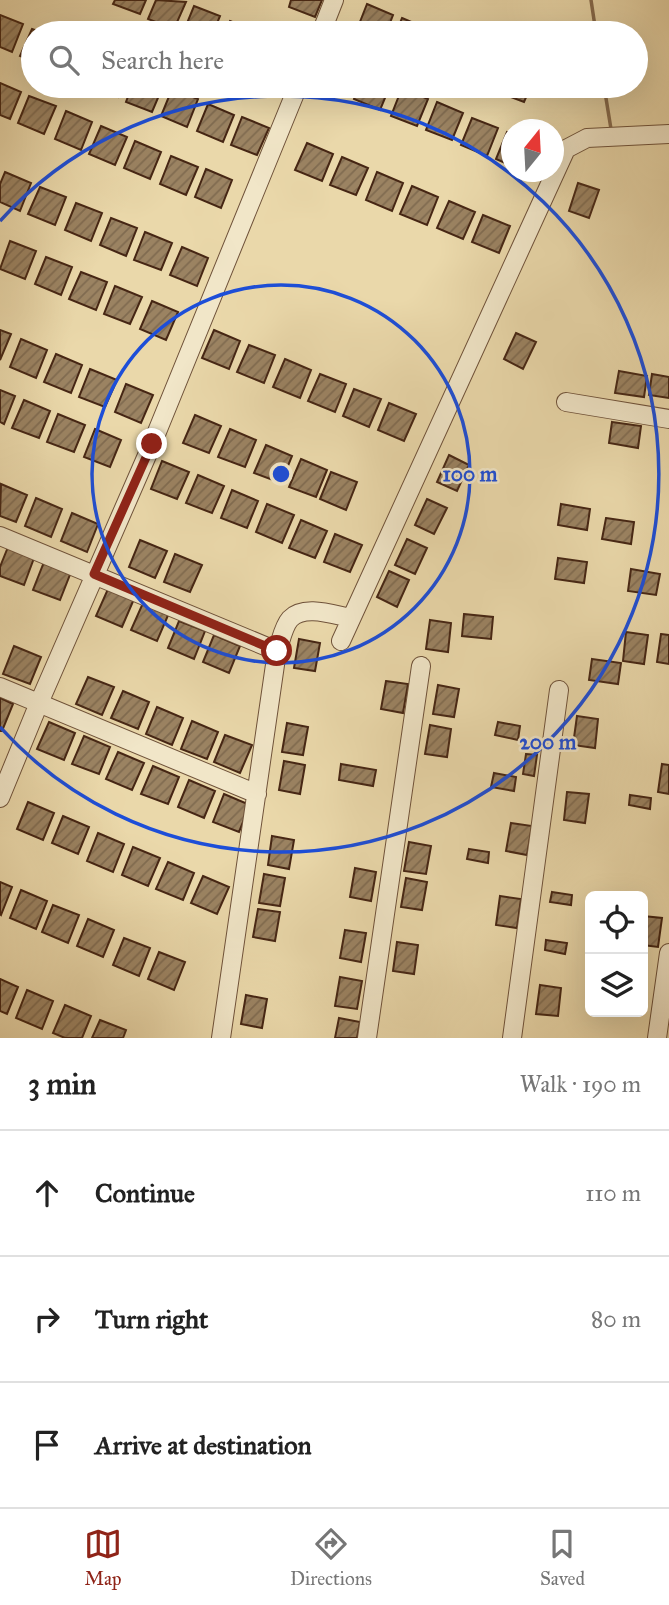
<!DOCTYPE html>
<html lang="en">
<head>
<meta charset="utf-8">
<style>
  body { margin:0; font-family:"IM FELL Great Primer",serif; background:#f2f2f2; color:#222 }
  .controls { position:absolute; right:21px; bottom:21px; display:grid; overflow:hidden; border-radius:10px; box-shadow:0 7px 28px #0002 }
  .controls button { width:63px; height:63px; display:grid; place-items:center; padding:0; border:0; border-bottom:2px solid #e0e0e0; background:#fff; color:#222; font:35px sans-serif }
  .compass { position:absolute; left:501px; top:119px; width:63px; height:63px; border-radius:50%; background:#fff; box-shadow:0 7px 28px #0002; rotate:18deg }
  .stop { position:absolute; width:21px; height:21px; margin:-16px; border:5px solid #8f2418; border-radius:50%; background:#fff }
  .stop.end { background:#8f2418; border-color:#fff; box-shadow:0 2px 7px #0008 }
  .list { margin:0; padding:0; list-style:none }
  h2 { display:flex; justify-content:space-between; align-items:center; height:91px; margin:0; padding:0 28px; font-size:30px }
  h2 small { font-size:23px; font-weight:400; color:#767676 }
  .list li { display:grid; grid-template-columns:46px 1fr auto; gap:21px; align-items:center; box-sizing:border-box; height:126px; padding:0 28px; border-top:2px solid #e0e0e0 }
  .list b { display:block; font-size:26px; white-space:nowrap }
  .list em { font-size:23px; font-style:normal; color:#767676 }
  .icon { flex:none; width:38px; height:38px; fill:none; stroke:currentColor; stroke-width:2; stroke-linecap:round; stroke-linejoin:round }
  .map { position:relative; flex:none; width:669px; height:1038px; overflow:hidden }
  .search { position:absolute; background:#fff; box-shadow:0 7px 28px #0002; left:21px; right:21px; top:21px; height:77px; display:flex; align-items:center; gap:18px; box-sizing:border-box; padding:0 24px; border-radius:38px; color:#767676; font-size:26px }
  .sheet { height:469px; background:#fff }
  nav { display:flex; justify-content:space-around; align-items:center; box-sizing:border-box; height:98px; border-top:2px solid #e0e0e0; background:#fff; font-size:19px; color:#767676 }
  nav a { display:grid; justify-items:center; gap:4px }
  nav .on { color:#8f2418 }
  .map>svg:first-child { display:block }
  .lines { fill:none; stroke-linecap:round; stroke-linejoin:round }
  .stream { stroke:#876c4f; stroke-width:3.5 }
  .building { fill:url(#building-hatch); stroke:#462614; stroke-width:2 }
  .minor-casing { stroke:#6f523a; stroke-width:20 }
  .minor { stroke:#f1e6c8; stroke-width:18 }
  .route { stroke:#8f2418; stroke-width:9 }
  .ring { fill:none; stroke:#1d4ed8; stroke-width:3.5 }
  .centre { fill:#1d4ed8; stroke:#f1e6c8; stroke-width:3.5 }
  .ring-label { font-size:21px; text-anchor:middle; font-weight:bold; fill:#1d4ed8; stroke:#f1e6c8; stroke-width:5; stroke-linejoin:round; paint-order:stroke }
</style>
</head>
<body>
<div class="map">
<svg width="669" height="1038" viewBox="0 0 669 1038">
  <defs>
    <pattern id="building-hatch" width="6" height="6" patternUnits="userSpaceOnUse" patternTransform="scale(1.75)"><rect width="6" height="6" fill="#9b8362"/><path d="M-1 1l2-2M0 6l6-6M5 7l2-2" fill="none" stroke="#806b50"/></pattern>
  </defs>
  <rect width="100%" height="100%" fill="#ead8aa"/>
  <filter id="stains"><feTurbulence type="fractalNoise" baseFrequency=".00286" numOctaves="4"/><feColorMatrix values="0 0 0 0 .2 0 0 0 0 .09 0 0 0 0 .02 0 0 0 .5 -.17"/></filter>
  <radialGradient id="worn" r=".72"><stop offset=".6" stop-color="#630" stop-opacity="0"/><stop offset="1" stop-color="#630" stop-opacity=".3"/></radialGradient>
  <g class="lines">
    <!-- stream -->
    <path class="stream" d="M591 0 596 33
      M604 86 611 129"/>
  </g>
  <!-- building -->
  <path class="building" d="M115 0H146L140 14 113 4Z
    M156 0 186 2 174 29 148 19Z
    M291 0H322L315 17 289 7Z
    M367 4 393 15 386 33 356 32Z
    M194 6 220 16 213 33H183Z
    M0 15 23 24 12 52 0 47Z
    M402 18 428 29 427 33H396Z
    M230 21 256 32V33H225Z
    M32 29 43 33H33V61L20 56Z
    M0 83 21 92 10 119 0 115Z
    M92 86H122L118 97Z
    M132 86H163L152 112 126 102Z
    M320 86H349L345 96Z
    M359 86H390L380 110 354 99Z
    M501 86H531L524 102 498 92Z
    M402 88 428 99 417 126 391 116Z
    M172 89 198 99 187 127 161 116Z
    M29 96 56 106 44 134 18 123Z
    M437 102 463 113 452 140 426 130Z
    M208 104 234 115 223 142 197 131Z
    M66 111 92 122 81 150 55 139Z
    M242 117 269 128 257 155 231 145Z
    M472 118 498 128 487 156 461 145Z
    M101 126 127 137 115 165 89 154Z
    M507 132 512 134V166L496 159Z
    M135 141 161 152 150 179 124 168Z
    M307 143 333 154 322 181 295 170Z
    M171 156 198 167 186 195 160 184Z
    M342 157 368 168 356 195 330 185Z
    M206 169 232 180 221 208 195 197Z
    M5 172 31 183 20 211 0 202V184Z
    M377 172 403 183 392 211 366 200Z
    M578 183 599 190 589 218 569 211Z
    M412 186 438 197 427 225 400 214Z
    M40 187 66 197 55 225 28 214Z
    M449 201 475 212 463 239 437 228Z
    M76 203 102 213 91 241 65 230Z
    M483 215 510 226 499 253 472 242Z
    M111 218 137 228 126 256 100 245Z
    M145 232 172 243 161 270 134 260Z
    M10 241 36 251 25 279 0 269Z
    M182 247 208 258 197 286 170 275Z
    M46 257 72 267 61 295 35 284Z
    M81 272 107 282 96 310 69 299Z
    M115 286 142 297 130 324 104 314Z
    M152 301 178 312 166 340 140 329Z
    M0 330 11 334 0 360Z
    M214 330 240 341 229 369 202 358Z
    M516 333 536 342 523 369 504 359Z
    M21 339 47 350 36 378 10 367Z
    M249 345 275 355 264 383 237 372Z
    M56 354 82 365 71 393 44 382Z
    M285 359 311 370 300 398 273 387Z
    M90 369 117 380 105 407 79 397Z
    M619 371 647 376 644 397 615 393Z
    M320 374 346 384 335 412 308 401Z
    M652 374 669 377V398L649 395Z
    M126 384 153 395 141 423 115 412Z
    M354 389 381 399 369 427 343 416Z
    M0 390 15 396 4 424 0 422Z
    M24 400 50 411 39 438 12 428Z
    M389 403 416 414 404 441 378 430Z
    M58 414 85 425 74 452 47 442Z
    M195 415 221 426 209 453 183 443Z
    M612 422 641 426 638 448 609 443Z
    M95 429 121 440 110 467 84 457Z
    M230 429 256 440 245 467 218 457Z
    M266 445 292 456 281 483 254 473Z
    M449 455 469 465 457 491 437 482Z
    M301 459 327 470 316 497 289 487Z
    M162 461 189 472 177 499 151 489Z
    M331 472 357 482 346 510 320 499Z
    M198 475 224 486 212 513 186 503Z
    M1 484 27 495 16 522 0 516Z
    M232 490 258 501 247 528 221 518Z
    M36 498 62 509 51 537 25 526Z
    M427 499 447 508 434 534 415 525Z
    M267 504 294 515 282 543 256 532Z
    M561 504 590 509 587 530 558 525Z
    M72 513 98 524 87 552 61 541Z
    M606 518 634 522 631 544 602 539Z
    M301 520 327 531 315 558 289 548Z
    M335 534 362 545 350 572 324 562Z
    M407 539 427 548 415 574 395 565Z
    M140 540 167 551 155 578 129 567Z
    M8 547 34 558 24 585 0 576V567Z
    M175 554 202 565 190 592 164 582Z
    M558 558 587 562 584 583 555 579Z
    M44 562 71 572 60 600 33 590Z
    M631 569 660 574 656 595 628 591Z
    M389 571 409 580 397 607 377 597Z
    M108 589 134 599 122 627 96 616Z
    M143 603 169 613 157 641 131 630Z
    M464 614 493 617 491 639 462 636Z
    M430 620 451 623 448 652 426 649Z
    M179 621 205 631 194 659 168 648Z
    M626 632 648 635 644 664 623 661Z
    M661 634 669 635V664L657 662Z
    M214 635 240 646 229 673 203 662Z
    M299 639 320 643 315 671 294 668Z
    M14 646 41 657 30 684 3 674Z
    M592 659 621 663 618 684 589 680Z
    M88 677 114 687 102 715 76 704Z
    M386 681 408 684 403 713 381 709Z
    M438 685 459 689 454 717 433 714Z
    M123 691 149 702 138 729 111 718Z
    M0 698 13 704 2 731H0Z
    M157 707 183 718 172 745 146 734Z
    M577 716 598 719 595 748 573 745Z
    M192 721 218 732 207 759 181 749Z
    M49 722 75 733 64 760 37 749Z
    M498 722 520 726 518 740 495 735Z
    M287 723 308 727 303 755 282 752Z
    M430 725 451 729 447 757 425 754Z
    M225 735 252 745 240 773 214 762Z
    M84 736 110 747 99 774 72 764Z
    M118 752 144 763 132 790 106 779Z
    M526 754 537 755 534 776 523 774Z
    M284 761 305 765 300 794 279 790Z
    M341 764 376 770 373 786 339 780Z
    M662 764 669 765V794L658 792Z
    M153 766 179 777 168 804 141 794Z
    M494 773 516 777 514 791 491 787Z
    M189 780 215 791 204 818 178 807Z
    M567 792 589 794 585 823 564 820Z
    M224 794 250 805 239 832 213 822Z
    M630 795 651 798 650 809 629 805Z
    M28 802 54 813 43 840 17 829Z
    M63 816 89 827 78 854 52 843Z
    M511 823 532 826 527 855 506 851Z
    M98 833 124 844 113 872 87 861Z
    M272 836 294 840 289 869 268 865Z
    M409 842 431 846 426 874 404 871Z
    M133 847 160 858 148 886 122 875Z
    M469 849 489 852 488 863 467 859Z
    M168 862 194 873 183 900 156 889Z
    M355 868 376 872 371 901 350 897Z
    M264 874 285 878 280 906 259 903Z
    M203 876 229 887 217 914 191 903Z
    M406 878 427 882 422 910 401 907Z
    M0 882 12 887 1 915 0 914Z
    M21 890 47 901 36 929 10 918Z
    M552 892 572 895 571 905 550 902Z
    M500 896 521 899 517 928 496 925Z
    M53 905 79 915 68 943 42 932Z
    M258 909 280 912 275 941 253 937Z
    M643 916 662 918 658 947 643 945Z
    M88 919 114 930 103 957 77 946Z
    M345 930 366 933 361 962 340 958Z
    M124 938 150 948 139 976 113 965Z
    M546 940 567 943 565 954 545 950Z
    M397 942 418 945 414 974 393 971Z
    M159 952 185 962 174 990 148 979Z
    M340 977 362 981 357 1009 335 1006Z
    M0 979 18 987 7 1014 0 1011Z
    M540 985 561 988 558 1016 536 1014Z
    M27 990 53 1001 42 1029 16 1018Z
    M246 995 267 999 262 1028 241 1024Z
    M65 1005 91 1016 82 1038H65L53 1033Z
    M339 1018 360 1022 357 1038H335Z
    M100 1020 126 1030 123 1038H92Z"/>
  <g class="lines">
    <defs>
      <path id="minor" d="M321 33 334 0
        M566 402 669 419
        M0 536 277 651
        M341 641 566 149 587 138 669 134
        M0 687 257 794
        M0 798 39 703 152 444 298 86
        M221 1038 277 651C281 641 283 627 290 619 304 604 334 615 351 618
        M367 1038 421 666
        M512 1038 559 690
        M657 1038 669 953"/>
    </defs>
    <!-- minor casing -->
    <use href="#minor" class="minor-casing"/>
    <!-- minor -->
    <use href="#minor" class="minor"/>
  </g>
  <g class="lines">
    <!-- route -->
    <path class="route" d="M152 444 94 574 277 651"/>
  </g>
  <!-- distance rings -->
  <g class="ring">
    <circle cx="281" cy="474" r="189"/>
    <path d="M0 221A378 378 0 1 1 0 727"/>
  </g>
  <circle cx="281" cy="474" r="10" class="centre"/>
  <g class="ring-label">
    <text x="470" y="481">100 m</text>
    <text x="548" y="749">200 m</text>
  </g>
  <rect width="100%" height="100%" filter="url(#stains)"/>
  <rect width="100%" height="100%" fill="url(#worn)"/>
</svg>
<div class="controls">
<button><svg class="icon" aria-label="locate" viewBox="0 0 24 24"><circle cx="12" cy="12" r="6"/><path d="M12 2v4M12 18v4M2 12h4M18 12h4"/></svg></button>
<button><svg class="icon" aria-label="layers" viewBox="0 0 24 24"><path d="M12 4l9 5-9 5-9-5zM3 14l9 5 9-5"/></svg></button>
</div>
<svg class="compass" viewBox="-18 -18 36 36"><path d="M0-13l5 13h-10z" fill="#e53935"/><path d="M0 13l5-13h-10z" fill="#767676"/></svg>
<div class="stop" style="left:277px;top:651px"></div>
<div class="stop end" style="left:152px;top:444px"></div>
<div class="search"><svg class="icon" aria-label="search" viewBox="0 0 24 24"><circle cx="10" cy="10" r="6"/><path d="M15 15l6 6"/></svg>Search here</div>
</div>
<section class="sheet">
<h2>3 min<small>Walk · 190 m</small></h2>
<ul class="list">
<li><svg class="icon" aria-label="ahead" viewBox="0 0 24 24"><path d="M12 20V5M6 11l6-6 6 6"/></svg><div><b>Continue</b></div><em>110 m</em></li>
<li><svg class="icon" aria-label="right" viewBox="0 0 24 24"><path d="M7 20v-9h11M14 6l5 5-5 5"/></svg><div><b>Turn right</b></div><em>80 m</em></li>
<li><svg class="icon" aria-label="arrive" viewBox="0 0 24 24"><path d="M6 21V4h12l-3 4 3 4H6"/></svg><div><b>Arrive at destination</b></div></li>
</ul>
</section>
<nav>
<a class="on"><svg class="icon" aria-label="map" viewBox="0 0 24 24"><path d="M3 6l6-2 6 2 6-2v14l-6 2-6-2-6 2zM9 4v14M15 6v14"/></svg>Map</a>
<a><svg class="icon" aria-label="directions" viewBox="0 0 24 24"><path d="M12 3l9 9-9 9-9-9zM9 14v-3h6M13 9l2 2-2 2"/></svg>Directions</a>
<a><svg class="icon" aria-label="saved" viewBox="0 0 24 24"><path d="M7 4h10v16l-5-4-5 4z"/></svg>Saved</a>
</nav>
</body>
</html>
